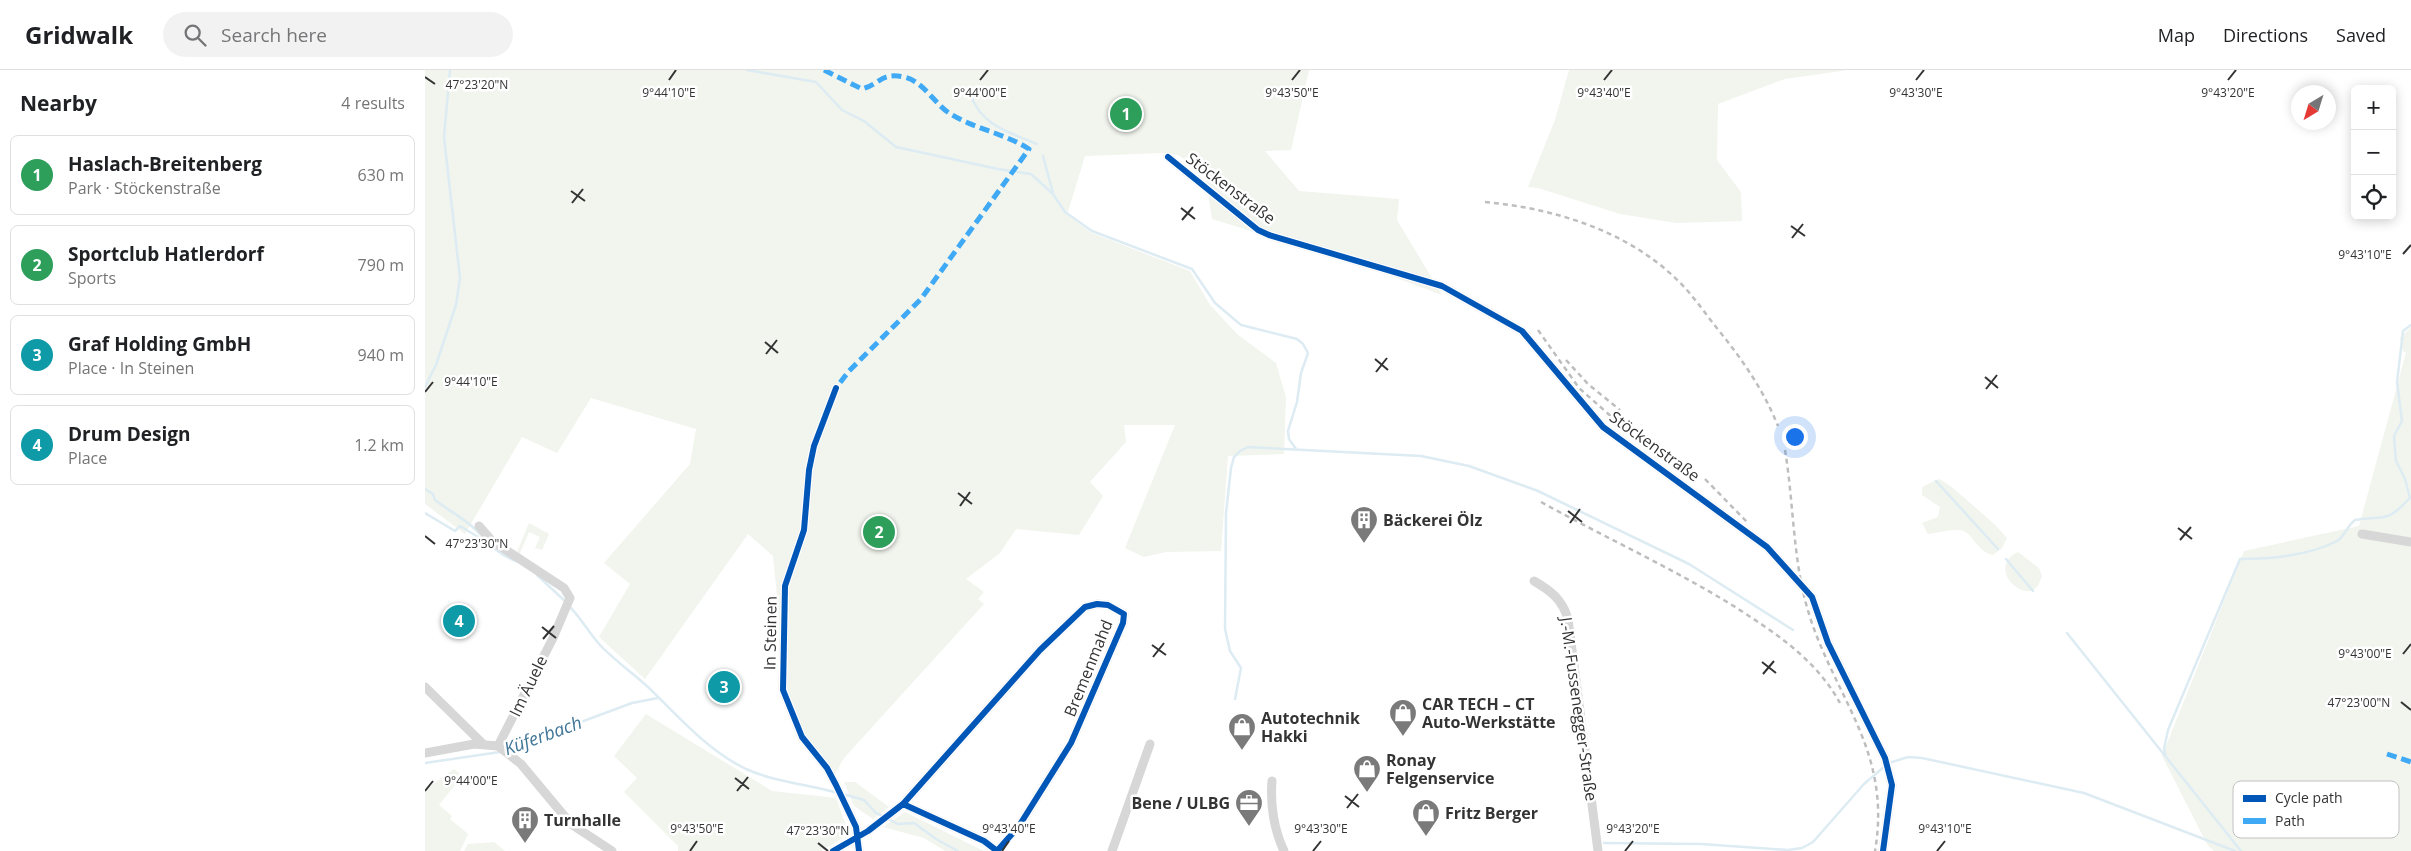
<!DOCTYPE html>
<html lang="en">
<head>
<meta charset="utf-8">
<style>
  body { margin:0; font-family:"Open Sans",sans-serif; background:#f2f2f2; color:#202124 }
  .controls { position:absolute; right:15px; top:15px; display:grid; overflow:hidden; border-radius:8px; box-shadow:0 2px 12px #0003 }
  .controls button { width:45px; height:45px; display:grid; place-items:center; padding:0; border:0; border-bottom:1px solid #e0e0e0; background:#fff; color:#202124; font:25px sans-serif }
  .compass { position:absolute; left:1866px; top:15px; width:45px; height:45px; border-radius:50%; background:#fff; box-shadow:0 2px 12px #0003; rotate:218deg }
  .you { position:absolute; left:1369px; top:366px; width:18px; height:18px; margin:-12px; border:4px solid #fff; border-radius:50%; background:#1a73e8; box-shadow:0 0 0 8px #1a73e833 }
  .badge { display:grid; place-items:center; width:32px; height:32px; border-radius:50%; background:#b45309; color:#fff; font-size:16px; font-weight:700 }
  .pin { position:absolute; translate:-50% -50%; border:2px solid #fff; box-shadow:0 1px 5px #0006 }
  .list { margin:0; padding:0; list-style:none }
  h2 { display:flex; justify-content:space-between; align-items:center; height:65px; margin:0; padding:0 20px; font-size:21px }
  h2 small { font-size:16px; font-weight:400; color:#757577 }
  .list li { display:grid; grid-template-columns:32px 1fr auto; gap:15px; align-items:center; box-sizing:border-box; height:80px; margin:0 10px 10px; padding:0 10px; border:1px solid #e0e0e0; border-radius:8px }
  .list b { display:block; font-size:19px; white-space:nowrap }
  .list p { margin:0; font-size:16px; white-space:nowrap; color:#757577 }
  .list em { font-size:16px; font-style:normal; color:#757577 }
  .icon { flex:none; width:28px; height:28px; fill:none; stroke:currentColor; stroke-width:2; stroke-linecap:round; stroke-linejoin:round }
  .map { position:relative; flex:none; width:1986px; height:781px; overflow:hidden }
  header { display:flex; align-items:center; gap:30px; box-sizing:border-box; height:70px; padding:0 25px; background:#fff; border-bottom:1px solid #e0e0e0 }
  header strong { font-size:24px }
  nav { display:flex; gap:28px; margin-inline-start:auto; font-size:18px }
  .search { width:350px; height:45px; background:#f2f2f2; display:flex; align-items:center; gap:12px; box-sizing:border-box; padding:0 18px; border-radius:28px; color:#757577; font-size:19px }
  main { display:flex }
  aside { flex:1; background:#fff }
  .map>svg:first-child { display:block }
  .green { fill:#f1f5ed }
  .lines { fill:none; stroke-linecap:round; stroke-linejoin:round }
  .stream { stroke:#ddebf3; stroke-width:2.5 }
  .street { stroke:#d7d7d7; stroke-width:9 }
  .rail { stroke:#bebebe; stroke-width:2.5; stroke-dasharray:5 4; stroke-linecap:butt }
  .quiet { stroke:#3fa9f5; stroke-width:5; stroke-dasharray:10 5; stroke-linecap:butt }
  .cycleway-casing { stroke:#fff; stroke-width:9 }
  .cycleway { stroke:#0057b8; stroke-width:6 }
  .ticks { fill:none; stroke:#333; stroke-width:2 }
  .labels { text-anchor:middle; stroke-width:5; stroke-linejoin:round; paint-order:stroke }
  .street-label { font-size:16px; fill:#333; stroke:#fff }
  .poi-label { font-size:16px; font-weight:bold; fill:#333; stroke:#fff; text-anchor:start }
  .water-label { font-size:18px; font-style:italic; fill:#3f7597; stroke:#fff }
  .key { fill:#fff; stroke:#c2c2c2; stroke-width:1 }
  .key-label { font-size:14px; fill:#333 }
  .ticks-label { font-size:12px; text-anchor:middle; fill:#333; stroke:#fff; stroke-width:5; stroke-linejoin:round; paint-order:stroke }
</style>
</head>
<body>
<header>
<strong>Gridwalk</strong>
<div class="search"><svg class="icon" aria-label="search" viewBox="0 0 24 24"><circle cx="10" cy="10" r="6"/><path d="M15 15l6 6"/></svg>Search here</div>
<nav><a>Map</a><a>Directions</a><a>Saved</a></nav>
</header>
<main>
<aside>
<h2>Nearby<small>4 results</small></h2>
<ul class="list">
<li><span class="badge" style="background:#2e9e5b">1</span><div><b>Haslach-Breitenberg</b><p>Park · Stöckenstraße</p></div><em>630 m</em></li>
<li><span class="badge" style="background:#2e9e5b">2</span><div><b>Sportclub Hatlerdorf</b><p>Sports</p></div><em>790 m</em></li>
<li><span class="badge" style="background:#0f9aa8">3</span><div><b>Graf Holding GmbH</b><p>Place · In Steinen</p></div><em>940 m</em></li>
<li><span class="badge" style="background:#0f9aa8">4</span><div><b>Drum Design</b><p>Place</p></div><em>1.2 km</em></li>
</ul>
</aside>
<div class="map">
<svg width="1986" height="781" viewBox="0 0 1986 781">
  <rect width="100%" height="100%" fill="#fff"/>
  <!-- green -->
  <path class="green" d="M0 0H884L866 80 840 81 874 121 974 129 972 150 1017 225 945 198 787 149 780 103 753 85 736 83 660 86 642 145 667 163 765 201 785 235 812 264 851 293 861 327 859 384 803 386 796 481 741 482 719 487 700 478 750 355H699L701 372 665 412 678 426 654 465 591 459 575 483 541 509 559 522 553 529 559 534 419 688 410 704 378 664 362 626 348 486 323 464 220 609 174 567 205 514 179 493 265 394 271 359 166 328 132 383 97 367 40 464 0 434Z
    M1144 0H1423L1360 9 1293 34 1292 90 1316 122 1317 151 1251 153 1195 144 1113 118 1103 117 1130 50Z
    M1986 257V781H1789L1782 774 1737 686 1819 481 1934 456 1981 283 1978 281 1975 268Z
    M1514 409C1526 415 1532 422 1542 430 1558 445 1568 451 1582 468L1577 478 1568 485C1552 482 1548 462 1535 460 1530 459 1510 463 1503 464L1497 453 1513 447 1515 437 1497 425V417Z
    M104 453 124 464 117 480 110 478 115 467 104 462 95 483 105 492 92 482Z
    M1593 482 1614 498 1617 506C1616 509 1614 514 1612 517 1597 533 1561 497 1593 482Z
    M221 644 347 721 411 728 422 758 418 768 396 781H253V776L199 722 212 708 189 686Z
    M29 699 37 706 14 735 27 746 25 749 43 764 35 781H0V720Z
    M419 712H430L464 737 448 749 429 736Z
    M480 742 559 781H520L499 768 458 757Z
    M69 772 80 781H39L43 774Z"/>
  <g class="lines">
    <!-- stream -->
    <path class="stream" d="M322 0 391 12 417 40 439 51 471 77 573 99 606 104 628 124 640 142 667 161 767 199 790 233 816 255 872 269 878 274 883 283 876 303 872 332 863 361 864 369 871 379
      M545 23C555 55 583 62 612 74
      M618 86 628 123
      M0 317 11 295 31 235 35 208 19 67 25 0
      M1511 411 1573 479
      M0 419 8 424 10 430C23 440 40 449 51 460 64 473 73 485 91 491
      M0 443 30 461 35 456 58 470
      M1581 489 1608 521
      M112 505 141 532
      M144 536C156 548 164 563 175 575 190 591 208 603 224 618 254 647 282 680 321 699 350 712 382 714 413 723
      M1642 563 1816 781
      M810 629 816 598 805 581 800 559 801 443 806 398 809 387 815 381 823 377 996 386 1044 396 1113 421 1264 494 1368 560
      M83 679 207 633 233 628
      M1741 687 1739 679 1743 660 1815 489C1847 489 1883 486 1912 471 1920 466 1922 456 1930 450 1962 445 1960 454 1985 428L1980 409 1971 391 1969 366 1977 351 1972 312 1978 261 1986 255
      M0 693 75 682
      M1464 693 1483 687 1497 688 1659 723 1810 781
      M418 724 439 730 451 743 458 746
      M463 749 473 754 489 753 511 769 533 781
      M1179 773 1276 774 1363 780 1377 778 1388 772 1439 714 1460 696"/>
    <!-- street -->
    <path class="street" d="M743 87 833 160 844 165 1017 216 1097 261 1178 357 1342 477 1387 527 1403 573 1460 688 1467 715 1458 781
      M411 318 389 376 384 400 379 460 360 516 358 620 377 667 402 698 411 715 431 757 434 781
      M54 456 67 471 139 518 145 528 128 568 73 676
      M1937 464 1986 472
      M1109 511C1126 521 1137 529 1143 549L1173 781
      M0 617 58 674
      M0 683 49 674 73 676 96 694 146 754 187 781
      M847 711C845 734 849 760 859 781
      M408 781 443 761 478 734 615 580 660 537 672 534 683 535 699 544 698 553 646 673 594 756 572 781 559 771 478 734
      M687 781 725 674"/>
    <!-- rail -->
    <path class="rail" d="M1060 132C1126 138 1197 159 1247 205 1264 220 1277 239 1291 257 1317 289 1338 319 1353 356
      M1113 260 1154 318 1189 349
      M1141 290 1163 314 1195 340
      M1360 380C1368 428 1368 483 1380 530 1404 623 1468 676 1450 781
      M1280 409 1322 452
      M1116 432C1179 467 1245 497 1307 535 1349 562 1390 588 1415 633"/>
    <!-- quiet -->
    <path class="quiet" d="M399 0 437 19C455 14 457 2 479 7 498 11 509 33 524 43 549 59 579 63 604 79L496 229 424 301 411 318
      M1962 684 1986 692"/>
    <defs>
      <path id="cycleway" d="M743 87 833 160 844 165 1017 216 1097 261 1178 357 1342 477 1387 527 1403 573 1460 688 1467 715 1458 781
        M411 318 389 376 384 400 379 460 360 516 358 620 377 667 402 698 411 715 431 757 434 781
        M408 781 443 761 478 734 615 580 660 537 672 534 683 535 699 544 698 553 646 673 594 756 572 781 559 771 478 734"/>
    </defs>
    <!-- cycleway casing -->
    <use href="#cycleway" class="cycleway-casing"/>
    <!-- cycleway -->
    <use href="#cycleway" class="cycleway"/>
  </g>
  <!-- ticks -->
  <path class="ticks" d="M0 7 10 14M244 10 251 0M555 10 563 0M867 10 875 0M1179 10 1187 0M1491 10 1499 0M1803 10 1811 0M146 121 160 131M147 133 158 119M756 138 770 149M757 150 768 137M1366 156 1380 166M1367 168 1378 154M1978 184 1986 175M340 272 353 283M341 284 352 270M950 289 963 300M951 302 962 288M1560 307 1573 318M1561 319 1572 305M0 322 8 312M533 423 547 434M535 436 545 422M1143 441 1157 452M1145 453 1155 439M1753 458 1767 469M0 466 10 474M1755 470 1766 457M117 557 131 568M118 569 129 556M727 575 741 585M1978 584 1986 574M728 587 739 573M1337 592 1351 603M1338 604 1349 591M1976 632 1986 640M310 708 324 719M0 721 8 711M312 721 323 707M920 726 934 737M922 738 933 724M393 773 403 781M265 781 272 771M577 781 584 771M888 781 896 771M1200 781 1208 771M1512 781 1520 771"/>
  <!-- icons -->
  <defs>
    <symbol id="building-pin" viewBox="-11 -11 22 30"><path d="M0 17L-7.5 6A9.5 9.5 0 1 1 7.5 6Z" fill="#7a7a7a" stroke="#fff"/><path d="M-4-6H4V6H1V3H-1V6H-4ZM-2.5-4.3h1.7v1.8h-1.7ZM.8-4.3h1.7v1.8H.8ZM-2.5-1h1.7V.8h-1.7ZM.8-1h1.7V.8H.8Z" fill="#fff"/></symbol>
    <symbol id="shop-pin" viewBox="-11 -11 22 30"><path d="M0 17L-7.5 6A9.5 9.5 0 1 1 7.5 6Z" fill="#7a7a7a" stroke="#fff"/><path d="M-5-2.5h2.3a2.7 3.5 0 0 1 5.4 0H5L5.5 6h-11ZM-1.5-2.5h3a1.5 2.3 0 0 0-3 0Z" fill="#fff"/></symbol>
    <symbol id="office-pin" viewBox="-11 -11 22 30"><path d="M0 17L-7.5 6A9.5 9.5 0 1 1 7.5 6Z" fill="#7a7a7a" stroke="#fff"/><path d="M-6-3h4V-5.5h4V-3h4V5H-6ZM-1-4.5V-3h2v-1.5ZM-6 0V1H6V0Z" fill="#fff"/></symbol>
  </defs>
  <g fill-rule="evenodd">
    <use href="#building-pin" x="923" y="434" width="32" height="43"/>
    <use href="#shop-pin" x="962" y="627" width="32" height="43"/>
    <use href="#shop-pin" x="801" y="641" width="32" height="43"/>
    <use href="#shop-pin" x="926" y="683" width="32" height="43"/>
    <use href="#office-pin" x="808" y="717" width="32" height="43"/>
    <use href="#shop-pin" x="985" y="727" width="32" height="43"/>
    <use href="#building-pin" x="84" y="734" width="32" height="43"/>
  </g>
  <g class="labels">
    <!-- street labels -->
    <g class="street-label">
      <text transform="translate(806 118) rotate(37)" y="6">Stöckenstraße</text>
      <text transform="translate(1230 376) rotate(36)" y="6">Stöckenstraße</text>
      <text transform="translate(345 563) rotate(-89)" y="6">In Steinen</text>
      <text transform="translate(663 598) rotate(-68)" y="6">Bremenmahd</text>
      <text transform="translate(103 616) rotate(-64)" y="6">Im Äuele</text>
      <text transform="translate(1154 639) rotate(82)" y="6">J.-M.-Fussenegger-Straße</text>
    </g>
    <!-- poi labels -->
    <g class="poi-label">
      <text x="958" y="456">Bäckerei Ölz</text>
      <text x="997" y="640">CAR TECH – CT<tspan x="997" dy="18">Auto-Werkstätte</tspan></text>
      <text x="836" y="654">Autotechnik<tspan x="836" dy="18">Hakki</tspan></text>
      <text x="961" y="696">Ronay<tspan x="961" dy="18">Felgenservice</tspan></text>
      <text x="805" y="739" text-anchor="end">Bene / ULBG</text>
      <text x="1020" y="749">Fritz Berger</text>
      <text x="119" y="756">Turnhalle</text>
    </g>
    <!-- water labels -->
    <g class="water-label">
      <text transform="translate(118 666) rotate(-20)" y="6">Küferbach</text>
    </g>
  </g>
  <!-- legend -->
  <rect x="1808" y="711" width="166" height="57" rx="8" class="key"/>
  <rect x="1818" y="725" width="23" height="7" fill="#0057b8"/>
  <rect x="1818" y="748" width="23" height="6" fill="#3fa9f5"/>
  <g class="key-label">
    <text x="1850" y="733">Cycle path</text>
    <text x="1850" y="756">Path</text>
  </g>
  <g class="ticks-label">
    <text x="52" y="19">47°23'20"N</text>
    <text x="244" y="27">9°44'10"E</text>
    <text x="555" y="27">9°44'00"E</text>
    <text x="867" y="27">9°43'50"E</text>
    <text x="1179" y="27">9°43'40"E</text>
    <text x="1491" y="27">9°43'30"E</text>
    <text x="1803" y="27">9°43'20"E</text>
    <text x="1940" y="189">9°43'10"E</text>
    <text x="46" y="316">9°44'10"E</text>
    <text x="52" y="478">47°23'30"N</text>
    <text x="1940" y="588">9°43'00"E</text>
    <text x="1934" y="637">47°23'00"N</text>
    <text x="46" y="715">9°44'00"E</text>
    <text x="272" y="763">9°43'50"E</text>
    <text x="584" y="763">9°43'40"E</text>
    <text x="896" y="763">9°43'30"E</text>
    <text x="1208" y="763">9°43'20"E</text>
    <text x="1520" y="763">9°43'10"E</text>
    <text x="393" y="765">47°23'30"N</text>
  </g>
</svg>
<div class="controls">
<button>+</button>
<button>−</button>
<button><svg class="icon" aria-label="locate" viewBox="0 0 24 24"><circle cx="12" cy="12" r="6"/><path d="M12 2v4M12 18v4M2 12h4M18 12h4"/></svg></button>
</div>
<svg class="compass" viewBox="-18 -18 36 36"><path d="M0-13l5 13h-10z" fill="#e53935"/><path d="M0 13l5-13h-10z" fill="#757577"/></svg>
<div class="you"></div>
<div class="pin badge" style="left:701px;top:44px;background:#2e9e5b">1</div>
<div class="pin badge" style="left:454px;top:462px;background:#2e9e5b">2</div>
<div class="pin badge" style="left:299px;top:617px;background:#0f9aa8">3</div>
<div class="pin badge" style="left:34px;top:551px;background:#0f9aa8">4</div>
</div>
</main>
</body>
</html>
